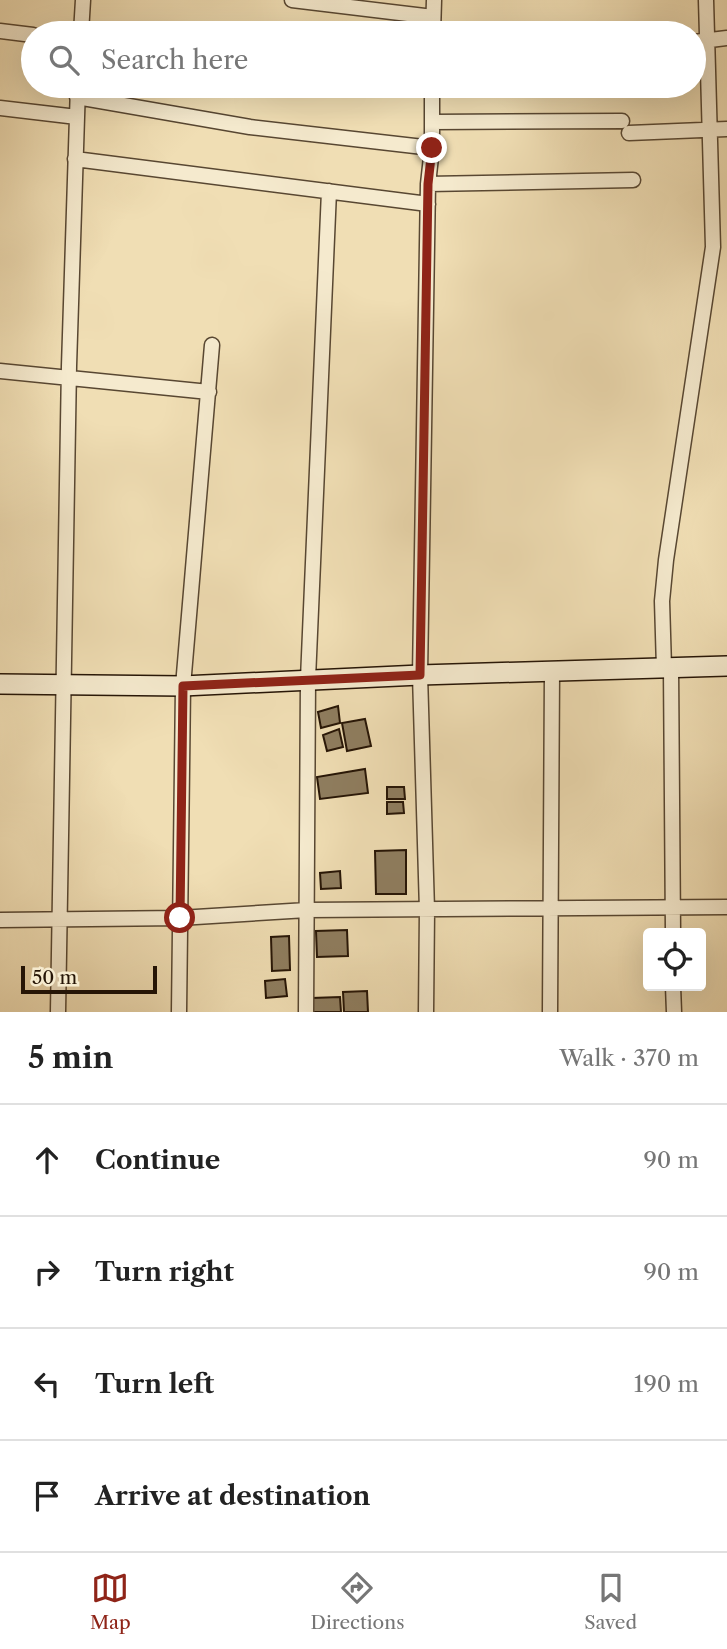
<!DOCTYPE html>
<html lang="en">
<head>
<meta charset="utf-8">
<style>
  body { margin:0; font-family:"Libre Caslon Text",serif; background:#f2f2f2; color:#222 }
  .controls { position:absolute; right:21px; bottom:21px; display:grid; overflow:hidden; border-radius:7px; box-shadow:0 7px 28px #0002 }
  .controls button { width:63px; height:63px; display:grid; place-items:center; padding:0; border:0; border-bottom:2px solid #e0e0e0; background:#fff; color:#222; font:35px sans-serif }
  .scale { position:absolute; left:21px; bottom:18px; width:136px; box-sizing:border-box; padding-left:7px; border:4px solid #261506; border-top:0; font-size:19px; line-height:24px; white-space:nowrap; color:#261506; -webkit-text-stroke:5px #f5eace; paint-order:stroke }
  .stop { position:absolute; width:21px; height:21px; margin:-16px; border:5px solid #8f2418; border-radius:50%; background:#fff }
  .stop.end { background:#8f2418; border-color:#fff; box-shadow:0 2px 7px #0008 }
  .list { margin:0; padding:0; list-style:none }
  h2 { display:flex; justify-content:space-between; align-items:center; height:91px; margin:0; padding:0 28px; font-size:30px }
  h2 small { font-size:23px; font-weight:400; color:#767676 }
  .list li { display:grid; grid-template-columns:46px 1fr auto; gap:21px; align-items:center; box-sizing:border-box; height:112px; padding:0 28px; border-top:2px solid #e0e0e0 }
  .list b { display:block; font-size:26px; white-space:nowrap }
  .list em { font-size:23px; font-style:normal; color:#767676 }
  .icon { flex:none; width:38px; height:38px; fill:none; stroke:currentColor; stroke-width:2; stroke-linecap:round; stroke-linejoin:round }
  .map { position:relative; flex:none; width:727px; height:1012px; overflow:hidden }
  .search { position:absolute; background:#fff; box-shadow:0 7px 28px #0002; left:21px; right:21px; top:21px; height:77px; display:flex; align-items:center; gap:18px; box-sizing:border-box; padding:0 24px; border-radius:38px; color:#767676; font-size:26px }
  .sheet { height:539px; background:#fff }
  nav { display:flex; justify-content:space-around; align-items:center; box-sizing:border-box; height:98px; border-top:2px solid #e0e0e0; background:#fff; font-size:19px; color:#767676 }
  nav a { display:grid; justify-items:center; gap:4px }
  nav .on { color:#8f2418 }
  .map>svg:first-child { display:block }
  .building { fill:#8f7e60; stroke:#261506; stroke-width:2 }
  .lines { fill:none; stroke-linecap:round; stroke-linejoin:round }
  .street-casing { stroke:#584732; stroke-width:17 }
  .secondary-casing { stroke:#261506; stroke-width:22 }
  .street { stroke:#f5eace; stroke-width:14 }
  .secondary { stroke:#f5eace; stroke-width:19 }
  .route { stroke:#8f2418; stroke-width:9 }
</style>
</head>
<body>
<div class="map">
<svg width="727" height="1012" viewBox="0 0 727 1012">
  <rect width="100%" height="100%" fill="#f0deb4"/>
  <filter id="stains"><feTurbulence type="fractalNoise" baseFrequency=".00286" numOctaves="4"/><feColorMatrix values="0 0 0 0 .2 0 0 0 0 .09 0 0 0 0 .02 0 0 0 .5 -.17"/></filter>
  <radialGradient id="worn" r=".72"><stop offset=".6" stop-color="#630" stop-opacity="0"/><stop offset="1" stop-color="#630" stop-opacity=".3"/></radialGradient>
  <!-- building -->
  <path class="building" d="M338 706 340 723 321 728 318 712Z
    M365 719 371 746 347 751 342 723Z
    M339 729 343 747 327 751 323 735Z
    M365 769 368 793 320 799 317 777Z
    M387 787H404L405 799H387Z
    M387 802H403L404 813 387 814Z
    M406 850V894H376L375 851Z
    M340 871 341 888 321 889 320 873Z
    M347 930 348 956 317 957 316 931Z
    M289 936 290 970 272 971 271 937Z
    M285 979 287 996 266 998 265 981Z
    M367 991 368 1012H344L343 992Z
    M340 997 341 1012H313L312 998Z"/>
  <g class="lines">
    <defs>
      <path id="street" d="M292 0 433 17
        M0 31 33 35
        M81 33 83 0
        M433 33 434 0
        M694 42 727 38
        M77 97 250 127 432 148
        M0 108 77 117
        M432 122 622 121
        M629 133 727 129
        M75 159 428 204
        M428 184 633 180
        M0 371 209 392
        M664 668 662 601 666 560 713 247 706 0
        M671 668 673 933
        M0 920 180 918 307 910 727 907
        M673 986 674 1012
        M58 1012 69 366 78 86
        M179 1012 183 686 212 345
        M306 1012 308 679 329 191
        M426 1012 427 910 420 675 428 184 432 148V86
        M550 1012 552 672"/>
      <path id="secondary" d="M0 684 183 686 420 675 727 666"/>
    </defs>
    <!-- street casing -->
    <use href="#street" class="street-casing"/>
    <!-- secondary casing -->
    <use href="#secondary" class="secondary-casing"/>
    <!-- street -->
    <use href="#street" class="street"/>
    <!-- secondary -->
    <use href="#secondary" class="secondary"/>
  </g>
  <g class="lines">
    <!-- route -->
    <path class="route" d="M180 918 183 686 420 675 428 184 432 148"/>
  </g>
  <rect width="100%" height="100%" filter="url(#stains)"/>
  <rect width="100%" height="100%" fill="url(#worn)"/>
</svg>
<div class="controls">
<button><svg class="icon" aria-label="locate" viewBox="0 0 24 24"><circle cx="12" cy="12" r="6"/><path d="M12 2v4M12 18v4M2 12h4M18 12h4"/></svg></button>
</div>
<div class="scale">50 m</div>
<div class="stop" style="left:180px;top:918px"></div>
<div class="stop end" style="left:432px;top:148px"></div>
<div class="search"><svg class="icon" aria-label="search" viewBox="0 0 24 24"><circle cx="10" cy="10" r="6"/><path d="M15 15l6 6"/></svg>Search here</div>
</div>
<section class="sheet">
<h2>5 min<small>Walk · 370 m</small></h2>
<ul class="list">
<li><svg class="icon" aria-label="ahead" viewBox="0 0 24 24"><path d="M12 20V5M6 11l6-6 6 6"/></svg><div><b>Continue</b></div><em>90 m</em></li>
<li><svg class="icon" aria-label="right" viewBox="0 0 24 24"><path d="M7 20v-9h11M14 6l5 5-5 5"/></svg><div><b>Turn right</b></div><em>90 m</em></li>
<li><svg class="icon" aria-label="left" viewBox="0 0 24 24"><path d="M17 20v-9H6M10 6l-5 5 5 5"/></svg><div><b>Turn left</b></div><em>190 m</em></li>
<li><svg class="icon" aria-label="arrive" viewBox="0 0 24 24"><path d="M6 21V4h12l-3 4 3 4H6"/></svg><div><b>Arrive at destination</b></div></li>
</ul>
</section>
<nav>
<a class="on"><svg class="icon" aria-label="map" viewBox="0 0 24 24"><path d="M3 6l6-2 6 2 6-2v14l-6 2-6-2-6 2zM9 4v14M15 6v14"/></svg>Map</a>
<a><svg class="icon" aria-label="directions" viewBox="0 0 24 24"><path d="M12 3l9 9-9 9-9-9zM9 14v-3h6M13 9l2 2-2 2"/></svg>Directions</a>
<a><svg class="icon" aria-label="saved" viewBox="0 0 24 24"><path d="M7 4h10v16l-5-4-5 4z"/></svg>Saved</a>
</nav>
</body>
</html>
